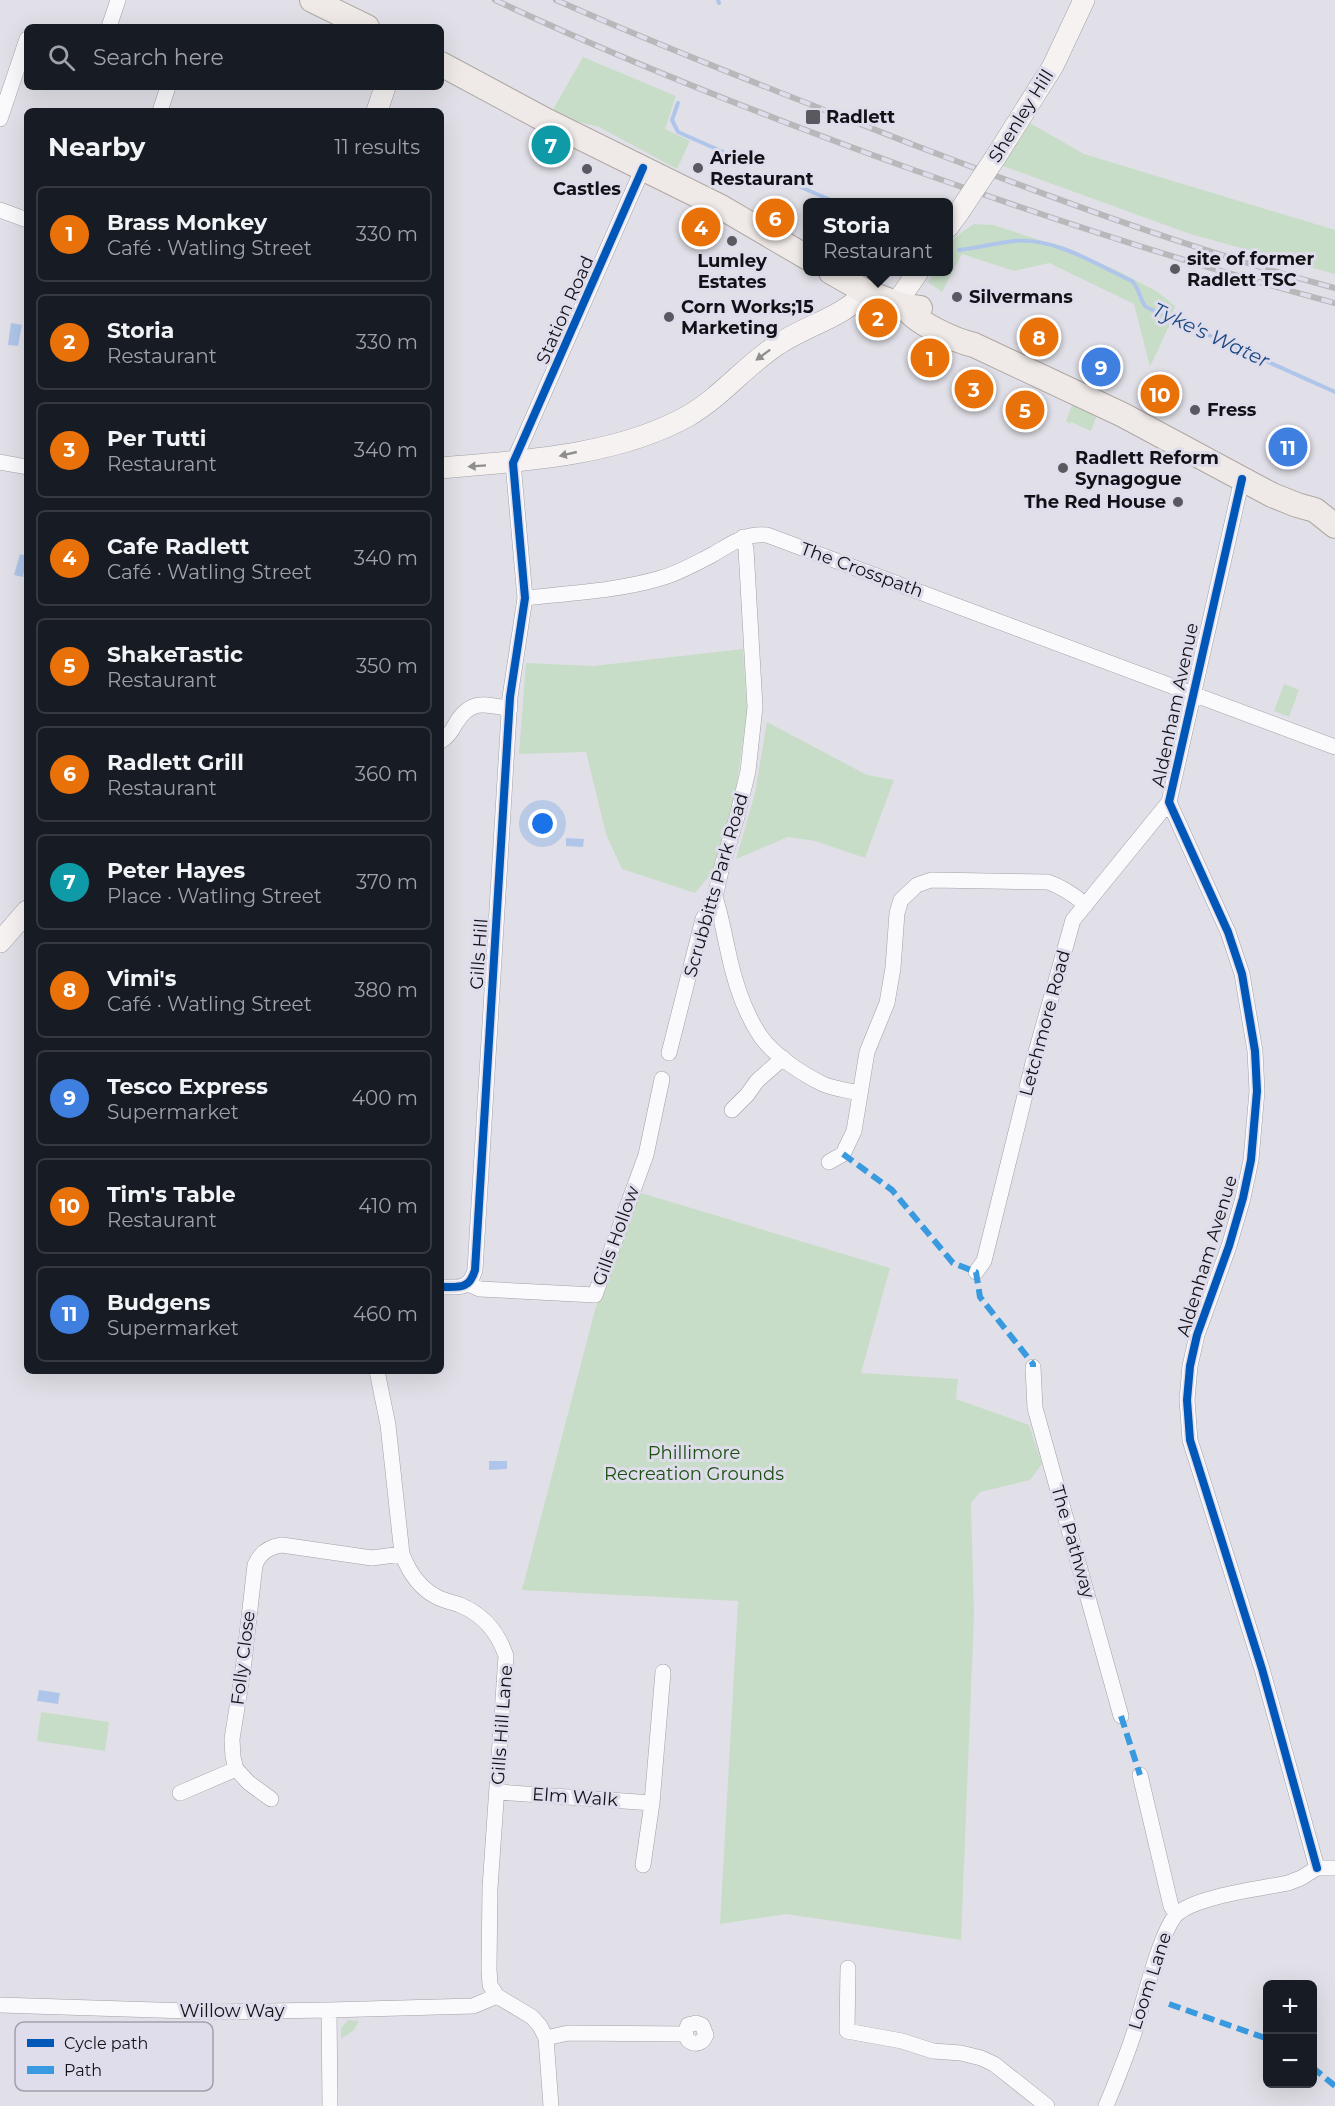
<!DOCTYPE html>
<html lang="en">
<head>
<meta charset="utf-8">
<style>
  body { margin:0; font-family:Montserrat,sans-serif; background:#20242c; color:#f1f3f6 }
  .controls { position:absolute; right:18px; bottom:18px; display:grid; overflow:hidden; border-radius:9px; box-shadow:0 6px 24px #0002 }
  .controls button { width:54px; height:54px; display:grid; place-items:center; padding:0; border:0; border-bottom:2px solid #363941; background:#171b24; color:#f1f3f6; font:30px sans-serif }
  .you { position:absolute; left:543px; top:824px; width:21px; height:21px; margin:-15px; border:4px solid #fff; border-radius:50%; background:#1a73e8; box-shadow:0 0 0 9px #1a73e833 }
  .badge { display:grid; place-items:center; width:39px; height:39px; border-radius:50%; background:#adaeb2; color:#fff; font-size:20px; font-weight:700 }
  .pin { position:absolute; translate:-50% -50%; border:3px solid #fff; box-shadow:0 2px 6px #0006 }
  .popup { position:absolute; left:803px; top:198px; width:150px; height:78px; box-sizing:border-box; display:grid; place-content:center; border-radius:9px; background:#171b24; filter:drop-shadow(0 2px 4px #0005); font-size:20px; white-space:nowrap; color:#9ea1a6 }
  .popup b { font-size:22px; color:#f1f3f6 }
  .popup::after { content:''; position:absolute; left:50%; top:100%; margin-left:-12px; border:12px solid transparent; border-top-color:#171b24 }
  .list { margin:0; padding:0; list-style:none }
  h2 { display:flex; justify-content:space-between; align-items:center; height:78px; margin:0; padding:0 24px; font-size:26px }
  h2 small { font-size:20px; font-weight:400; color:#9ea1a6 }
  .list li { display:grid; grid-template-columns:39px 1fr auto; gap:18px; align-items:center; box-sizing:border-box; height:96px; margin:0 12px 12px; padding:0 12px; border:2px solid #363941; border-radius:9px }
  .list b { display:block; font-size:22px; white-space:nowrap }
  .list p { margin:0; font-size:20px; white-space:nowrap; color:#9ea1a6 }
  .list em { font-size:20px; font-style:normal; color:#9ea1a6 }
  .icon { flex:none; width:33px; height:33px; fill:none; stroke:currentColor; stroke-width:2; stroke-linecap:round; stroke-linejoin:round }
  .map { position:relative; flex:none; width:1335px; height:2106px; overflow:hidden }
  .search { position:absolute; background:#171b24; box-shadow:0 6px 24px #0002; left:24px; top:24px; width:420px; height:66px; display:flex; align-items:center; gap:15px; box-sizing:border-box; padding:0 21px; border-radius:9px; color:#9ea1a6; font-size:22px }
  .panel { position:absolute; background:#171b24; box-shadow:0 6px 24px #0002; left:24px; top:108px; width:420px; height:1266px; border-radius:9px }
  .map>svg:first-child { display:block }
  .green { fill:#c8ddc7 }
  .water { fill:#afc6ea }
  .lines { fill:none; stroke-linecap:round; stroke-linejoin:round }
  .stream { stroke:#afc6ea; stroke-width:4 }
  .street-casing { stroke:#a1a0a6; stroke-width:16 }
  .secondary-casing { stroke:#a1a0a6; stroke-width:22 }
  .primary-casing { stroke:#afa7a4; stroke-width:26 }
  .street { stroke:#fafafc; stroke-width:15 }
  .secondary { stroke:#f5f2f1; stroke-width:21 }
  .primary { stroke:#efeae7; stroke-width:24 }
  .rail-casing { stroke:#b8b8ba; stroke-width:6 }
  .rail { stroke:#dfddeb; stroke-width:4; stroke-dasharray:11; stroke-linecap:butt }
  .secondary-bridge-casing { stroke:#a1a0a6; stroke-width:22; stroke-linecap:butt }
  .secondary-bridge { stroke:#f5f2f1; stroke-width:21 }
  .quiet { stroke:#3a9adf; stroke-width:6; stroke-dasharray:12 6; stroke-linecap:butt }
  .cycleway-casing { stroke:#dfddeb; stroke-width:11 }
  .cycleway { stroke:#0057b8; stroke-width:8 }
  .oneway { fill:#8f8d8e }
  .poi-dot { fill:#5a5960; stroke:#dfddeb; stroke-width:2 }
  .labels { text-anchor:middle; stroke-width:6; stroke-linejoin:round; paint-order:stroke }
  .street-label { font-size:18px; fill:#121116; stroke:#dfddeb }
  .poi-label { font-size:18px; font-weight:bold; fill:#121116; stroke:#dfddeb; text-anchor:start }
  .park-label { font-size:18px; fill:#1c5011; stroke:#dfddeb }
  .water-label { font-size:20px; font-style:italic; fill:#1f4b84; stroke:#dfddeb }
  .key { fill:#dfddeb; stroke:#a2a0ab; stroke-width:1.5 }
  .key-label { font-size:16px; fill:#121116 }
</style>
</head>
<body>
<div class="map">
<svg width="1335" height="2106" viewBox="0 0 1335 2106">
  <rect width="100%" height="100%" fill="#e1e0e8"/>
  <!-- green -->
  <path class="green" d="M583 57 676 96 665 129 690 141 677 169 599 127 567 119 551 113Z
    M1028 122 1084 154 1335 230V274L1190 234 1000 165Z
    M974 224 993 225 1064 248 1116 270 1156 291 1175 306 1170 324 1150 367 1134 304 1049 263 1014 271 962 254 942 292 928 282 935 272H948C948 243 949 240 974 224Z
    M1072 405 1097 415 1091 431 1071 422 1070 424 1066 421Z
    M743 649 747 711 735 797 712 873 695 893 622 869 606 834 586 752 519 754 526 663 593 666Z
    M1284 684 1299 690 1289 717 1274 711Z
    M767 722 867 775 894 780 865 858 815 841 788 837 736 859 755 793Z
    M638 1192 890 1268 861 1373 958 1379 956 1399 1029 1425 1042 1464 1030 1480 980 1492 971 1503 974 1615 961 1940 786 1914 720 1924 738 1601 522 1590 595 1310Z
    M41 1712 109 1722 105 1751 37 1741Z
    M348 2020 359 2021 354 2030 341 2039V2028Z"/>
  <!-- water -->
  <path class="water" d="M11 323 22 325 18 346 8 345Z
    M20 554 27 556 23 577 14 575Z
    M566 838 584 839 583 847 566 846Z
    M489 1461H507V1469L489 1470Z
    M39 1690 60 1693 58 1704 37 1701Z"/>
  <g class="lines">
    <!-- stream -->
    <path class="stream" d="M718 0 719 3
      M678 103 672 120 678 132 748 163
      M780 178 835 202
      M959 250C978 248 996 243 1014 241 1055 237 1097 265 1132 281 1140 289 1139 299 1146 307L1335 392"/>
    <defs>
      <path id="street" d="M109 27 118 0
        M160 111 168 87
        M0 119 27 39
        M0 210 27 220
        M0 462 27 467
        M1242 479 1169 802 1228 932 1242 974 1255 1051 1257 1091 1251 1160 1243 1198 1229 1246 1197 1335 1190 1366 1187 1400 1190 1440 1262 1669 1317 1868
        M525 598C571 593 617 591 661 578 679 573 696 563 712 555 731 544 744 533 767 535L1335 747
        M441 741C448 737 452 731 456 723 471 699 485 704 510 709
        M715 897C721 915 724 933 728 951 734 980 744 1012 761 1037 775 1056 802 1074 823 1084 834 1089 848 1090 859 1093
        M669 1053 703 919 715 897 723 862 737 817 748 771 755 707 746 549 743 537
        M732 1110 747 1095 757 1081 783 1058
        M829 1162 843 1154 854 1131 867 1052 887 1003 893 968 897 913 901 900 917 885 931 880 1048 882C1063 887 1074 895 1086 905
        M976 1272 984 1261 1034 1059 1073 920 1169 802
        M468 1284 480 1289 595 1295 646 1155 662 1079
        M441 1287C459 1287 469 1290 475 1270L510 697 525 598 513 463 643 168
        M1033 1367 1035 1408 1121 1716
        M377 1371 388 1425 402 1554C409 1572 419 1588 437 1597 444 1601 453 1602 460 1605 484 1615 498 1632 506 1656L490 1888 489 1969 490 1985 497 1996 532 2017 540 2026 546 2038 551 2106
        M1140 1775 1171 1906 1176 1914
        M498 1792 652 1803
        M180 1793 236 1769
        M271 1799 249 1783 236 1769 233 1757 232 1739 243 1670 255 1565C260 1553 268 1547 282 1545L372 1558 402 1554
        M643 1865 652 1803 663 1672
        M848 1968 847 2031 902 2041 933 2051 961 2053 981 2058 994 2064 1047 2106
        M0 2005 219 2012 329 2010 473 2006 497 1996
        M329 2010 330 2106
        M546 2038 568 2033 685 2034 688 2025 696 2023 702 2025 706 2035C703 2043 695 2046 688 2040L685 2034
        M1106 2106C1116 2082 1126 2058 1134 2033 1142 2008 1161 1927 1178 1913 1199 1896 1259 1889 1288 1883L1301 1878 1317 1868H1335"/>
      <path id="secondary" d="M377 111 385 87
        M995 158 1053 66 1084 0
        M948 227 959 212
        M897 302 918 272
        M441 468C521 461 617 456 688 416 721 397 745 366 777 345 805 326 843 317 866 292
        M0 942 27 911"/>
      <path id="primary" d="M312 0 367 27
        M441 64 547 121 721 207 808 258
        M831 272 866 292 904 306 920 308
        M904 306C916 323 953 340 974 345L1123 415 1272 495 1297 505 1315 510 1335 526"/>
    </defs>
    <!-- street casing -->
    <use href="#street" class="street-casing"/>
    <!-- secondary casing -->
    <use href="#secondary" class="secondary-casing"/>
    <!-- primary casing -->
    <use href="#primary" class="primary-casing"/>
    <!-- street -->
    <use href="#street" class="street"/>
    <!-- secondary -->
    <use href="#secondary" class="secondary"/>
    <!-- primary -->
    <use href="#primary" class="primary"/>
    <defs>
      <path id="rail" d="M495 0C631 64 770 118 911 169 1051 219 1192 265 1335 303
        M556 0C674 52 794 98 914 145 1053 198 1191 250 1335 288"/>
    </defs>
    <!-- rail casing -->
    <use href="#rail" class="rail-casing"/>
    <!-- rail -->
    <use href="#rail" class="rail"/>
    <defs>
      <path id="secondary-bridge" d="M959 212 995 158"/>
    </defs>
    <!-- secondary-bridge casing -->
    <use href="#secondary-bridge" class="secondary-bridge-casing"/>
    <!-- secondary-bridge -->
    <use href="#secondary-bridge" class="secondary-bridge"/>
    <!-- quiet -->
    <path class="quiet" d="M843 1154 892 1190 953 1263 976 1272 980 1297 1033 1364V1367
      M1121 1716 1140 1775
      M1169 2004 1268 2039
      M1312 2067 1335 2086"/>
    <defs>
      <path id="cycleway" d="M1242 479 1169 802 1228 932 1242 974 1255 1051 1257 1091 1251 1160 1243 1198 1229 1246 1197 1335 1190 1366 1187 1400 1190 1440 1262 1669 1317 1868
        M441 1287C459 1287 469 1290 475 1270L510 697 525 598 513 463 643 168"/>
    </defs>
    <!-- cycleway casing -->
    <use href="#cycleway" class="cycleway-casing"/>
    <!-- cycleway -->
    <use href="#cycleway" class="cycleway"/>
  </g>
  <!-- one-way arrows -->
  <defs><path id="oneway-solid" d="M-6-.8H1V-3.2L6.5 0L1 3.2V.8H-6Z" transform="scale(1.5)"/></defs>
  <g class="oneway">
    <use href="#oneway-solid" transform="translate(763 355) rotate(143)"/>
    <use href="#oneway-solid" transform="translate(568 454) rotate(167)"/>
    <use href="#oneway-solid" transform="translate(477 466) rotate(176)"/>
  </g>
  <!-- markers -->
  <g class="poi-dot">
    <rect x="805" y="109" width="16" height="16" rx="3"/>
    <circle cx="698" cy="168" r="6"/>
    <circle cx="587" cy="169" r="6"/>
    <circle cx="732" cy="241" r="6"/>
    <circle cx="1175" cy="269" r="6"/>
    <circle cx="957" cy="297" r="6"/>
    <circle cx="669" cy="317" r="6"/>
    <circle cx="1195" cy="410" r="6"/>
    <circle cx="1063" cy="468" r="6"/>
    <circle cx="1178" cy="502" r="6"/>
  </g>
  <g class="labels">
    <!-- street labels -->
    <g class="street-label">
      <text transform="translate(1021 116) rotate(-58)" y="6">Shenley Hill</text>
      <text transform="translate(565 310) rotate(-66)" y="6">Station Road</text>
      <text transform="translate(862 570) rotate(20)" y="6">The Crosspath</text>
      <text transform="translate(1175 705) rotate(-78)" y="6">Aldenham Avenue</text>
      <text transform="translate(716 885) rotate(-74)" y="6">Scrubbitts Park Road</text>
      <text transform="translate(479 954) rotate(-86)" y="6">Gills Hill</text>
      <text transform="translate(1045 1023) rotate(-75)" y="6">Letchmore Road</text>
      <text transform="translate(616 1236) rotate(-70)" y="6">Gills Hollow</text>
      <text transform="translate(1207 1256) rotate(-73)" y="6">Aldenham Avenue</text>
      <text transform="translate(1073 1542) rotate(74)" y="6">The Pathway</text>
      <text transform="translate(243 1658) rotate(-83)" y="6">Folly Close</text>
      <text transform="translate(502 1725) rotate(-86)" y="6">Gills Hill Lane</text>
      <text transform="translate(575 1797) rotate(4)" y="6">Elm Walk</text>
      <text transform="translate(1150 1981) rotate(-72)" y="6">Loom Lane</text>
      <text x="232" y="2017">Willow Way</text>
    </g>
    <!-- poi labels -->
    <g class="poi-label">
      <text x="826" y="123">Radlett</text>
      <text x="710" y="164">Ariele<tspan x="710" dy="21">Restaurant</tspan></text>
      <text x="587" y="195" text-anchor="middle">Castles</text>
      <text x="1187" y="265">site of former<tspan x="1187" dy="21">Radlett TSC</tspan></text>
      <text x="732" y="267" text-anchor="middle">Lumley<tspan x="732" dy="21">Estates</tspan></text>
      <text x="969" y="303">Silvermans</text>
      <text x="681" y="313">Corn Works;15<tspan x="681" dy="21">Marketing</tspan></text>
      <text x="1207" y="416">Fress</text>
      <text x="1075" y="464">Radlett Reform<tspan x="1075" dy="21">Synagogue</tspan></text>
      <text x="1166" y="508" text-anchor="end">The Red House</text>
    </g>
    <!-- park labels -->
    <g class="park-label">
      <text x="694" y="1459">Phillimore<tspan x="694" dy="21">Recreation Grounds</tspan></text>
    </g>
    <!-- water labels -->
    <g class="water-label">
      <text transform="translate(1211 335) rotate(25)" y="7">Tyke's Water</text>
    </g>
  </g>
  <!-- legend -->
  <rect x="15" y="2022" width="198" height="69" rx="9" class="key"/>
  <rect x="27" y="2039" width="27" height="8" fill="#0057b8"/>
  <rect x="27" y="2066" width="27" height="8" fill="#3a9adf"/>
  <g class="key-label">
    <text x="64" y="2049">Cycle path</text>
    <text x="64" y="2076">Path</text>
  </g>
</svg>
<div class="controls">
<button>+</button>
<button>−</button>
</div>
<div class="you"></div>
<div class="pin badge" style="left:930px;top:358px;background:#e8710a">1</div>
<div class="pin badge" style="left:878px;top:318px;background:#e8710a">2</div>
<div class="popup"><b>Storia</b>Restaurant</div>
<div class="pin badge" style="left:974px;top:389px;background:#e8710a">3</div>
<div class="pin badge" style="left:701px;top:227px;background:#e8710a">4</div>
<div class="pin badge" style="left:1025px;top:410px;background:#e8710a">5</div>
<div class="pin badge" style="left:775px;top:218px;background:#e8710a">6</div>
<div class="pin badge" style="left:551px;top:145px;background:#0f9aa8">7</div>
<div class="pin badge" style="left:1039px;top:337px;background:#e8710a">8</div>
<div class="pin badge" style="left:1101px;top:367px;background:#3f7fe0">9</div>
<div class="pin badge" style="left:1160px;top:394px;background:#e8710a">10</div>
<div class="pin badge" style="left:1288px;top:447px;background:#3f7fe0">11</div>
<div class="search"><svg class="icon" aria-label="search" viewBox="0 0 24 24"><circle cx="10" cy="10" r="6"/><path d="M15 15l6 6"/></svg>Search here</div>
<section class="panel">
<h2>Nearby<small>11 results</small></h2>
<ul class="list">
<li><span class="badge" style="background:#e8710a">1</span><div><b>Brass Monkey</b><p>Café · Watling Street</p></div><em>330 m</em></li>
<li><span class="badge" style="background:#e8710a">2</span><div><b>Storia</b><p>Restaurant</p></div><em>330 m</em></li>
<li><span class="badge" style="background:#e8710a">3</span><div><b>Per Tutti</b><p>Restaurant</p></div><em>340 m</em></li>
<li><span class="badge" style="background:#e8710a">4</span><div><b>Cafe Radlett</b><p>Café · Watling Street</p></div><em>340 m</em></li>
<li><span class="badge" style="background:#e8710a">5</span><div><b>ShakeTastic</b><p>Restaurant</p></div><em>350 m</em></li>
<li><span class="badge" style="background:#e8710a">6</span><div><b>Radlett Grill</b><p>Restaurant</p></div><em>360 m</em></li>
<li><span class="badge" style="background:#0f9aa8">7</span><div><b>Peter Hayes</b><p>Place · Watling Street</p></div><em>370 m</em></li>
<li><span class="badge" style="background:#e8710a">8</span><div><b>Vimi's</b><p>Café · Watling Street</p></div><em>380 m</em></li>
<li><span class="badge" style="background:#3f7fe0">9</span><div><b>Tesco Express</b><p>Supermarket</p></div><em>400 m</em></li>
<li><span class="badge" style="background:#e8710a">10</span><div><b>Tim's Table</b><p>Restaurant</p></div><em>410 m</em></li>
<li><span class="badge" style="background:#3f7fe0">11</span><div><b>Budgens</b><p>Supermarket</p></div><em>460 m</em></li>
</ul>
</section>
</div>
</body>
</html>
